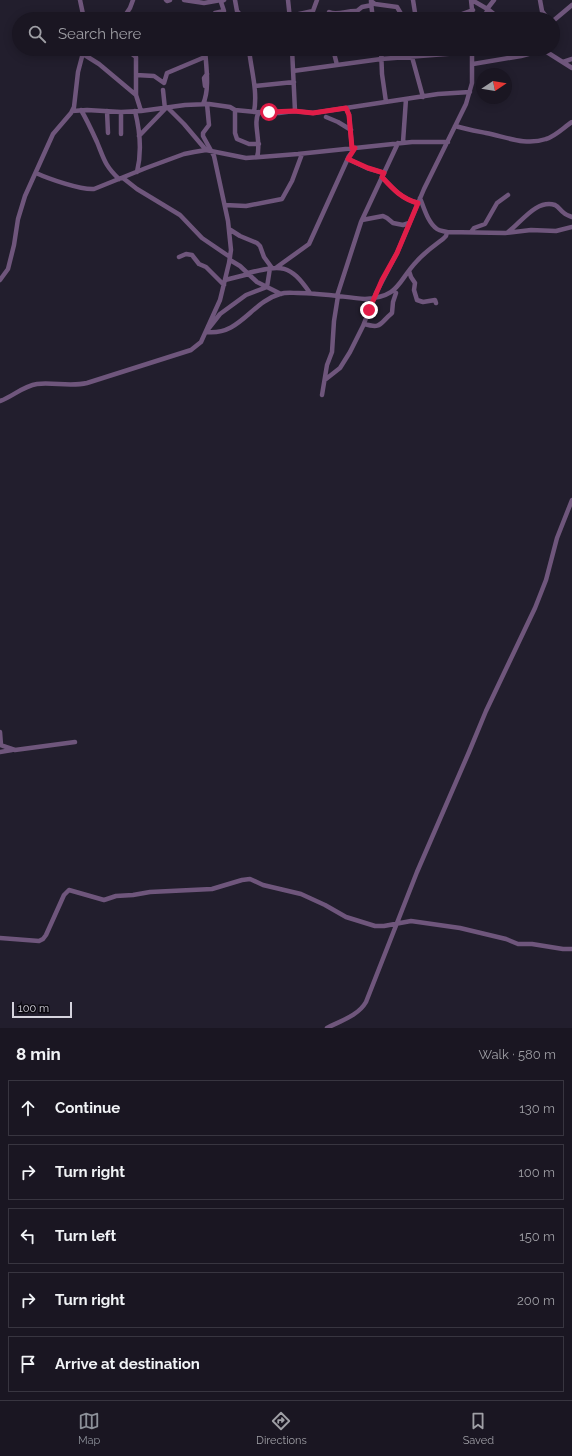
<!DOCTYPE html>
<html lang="en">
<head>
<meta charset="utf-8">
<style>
  body { margin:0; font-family:Raleway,sans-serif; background:#27232f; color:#f1f3f6 }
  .compass { position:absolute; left:476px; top:68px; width:36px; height:36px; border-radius:50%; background:#1a1622; box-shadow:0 2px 10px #0003; rotate:78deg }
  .scale { position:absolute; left:12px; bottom:10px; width:60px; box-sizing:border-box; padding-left:4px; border:2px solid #d5d3dd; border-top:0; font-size:11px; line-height:14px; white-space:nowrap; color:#d5d3dd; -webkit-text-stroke:3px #0b0910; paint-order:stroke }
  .stop { position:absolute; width:12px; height:12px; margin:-9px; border:3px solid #e11d48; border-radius:50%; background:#fff }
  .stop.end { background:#e11d48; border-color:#fff; box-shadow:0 1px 4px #0008 }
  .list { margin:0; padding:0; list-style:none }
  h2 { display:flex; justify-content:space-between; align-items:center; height:52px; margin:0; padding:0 16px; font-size:17px }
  h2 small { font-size:13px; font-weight:400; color:#9f9fa5 }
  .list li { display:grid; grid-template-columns:26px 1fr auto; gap:12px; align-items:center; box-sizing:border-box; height:56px; margin:0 8px 8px; padding:0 8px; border:1px solid #383540; border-radius:0px }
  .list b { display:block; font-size:15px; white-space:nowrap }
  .list em { font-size:13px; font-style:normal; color:#9f9fa5 }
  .icon { flex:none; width:22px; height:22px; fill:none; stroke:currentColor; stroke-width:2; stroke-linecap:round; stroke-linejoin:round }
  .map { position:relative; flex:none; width:572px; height:1028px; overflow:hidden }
  .search { position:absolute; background:#1a1622; box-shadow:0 2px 10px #0003; left:12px; right:12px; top:12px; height:44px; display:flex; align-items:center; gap:10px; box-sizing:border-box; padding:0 14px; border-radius:22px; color:#9f9fa5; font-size:15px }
  .sheet { height:372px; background:#1a1622 }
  nav { display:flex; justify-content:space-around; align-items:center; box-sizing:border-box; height:56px; border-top:1px solid #383540; background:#1a1622; font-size:11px; color:#9f9fa5 }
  nav a { display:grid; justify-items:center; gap:2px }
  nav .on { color:#8c9099 }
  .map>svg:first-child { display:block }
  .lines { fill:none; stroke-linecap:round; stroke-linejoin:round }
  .street { stroke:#6f567c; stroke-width:4.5 }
  .route { stroke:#e11d48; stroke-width:5 }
</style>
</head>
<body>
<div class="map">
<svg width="572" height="1028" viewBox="0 0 572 1028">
  <rect width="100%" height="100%" fill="#221e2d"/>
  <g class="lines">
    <!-- street -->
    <path class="street" d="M80 0 84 19
      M166 0 167 1 170 0
      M184 0 204 3 221 0
      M235 0 237 11 244 19
      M288 0 290 19
      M413 0 416 19
      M471 0 473 19
      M472 0 489 10 500 19
      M540 0 542 11 548 19
      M371 1 375 4 397 7 404 19
      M371 3 373 19
      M487 9 494 0
      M290 16 313 11
      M124 17 130 8 133 0
      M111 19 124 17 136 19
      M210 19 215 13 224 11 221 2 224 0
      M255 19 271 16 290 15
      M310 19 317 0
      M330 19 329 12C337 16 348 10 357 11L362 7 372 5
      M448 19 473 10
      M483 19 488 9
      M553 21 572 5
      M130 49 128 51 136 57V95L141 111
      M249 49C251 70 258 91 254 112
      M292 49 295 111
      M333 49 337 65
      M381 49 382 74 386 102
      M542 49 572 68
      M83 54 99 64 136 95
      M412 57 423 97
      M563 62 572 59
      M473 64 521 56 543 50
      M293 71 381 59 459 53 469 49
      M136 75 154 76 164 83 167 73 205 57
      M205 86 204 78 207 74
      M255 86 294 82
      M203 104C210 90 206 65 205 49
      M168 108 184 124 206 150
      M346 108 349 115 352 148
      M81 110C87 120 92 131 97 142 104 159 105 166 119 179
      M235 110V133L237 139 249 144H259
      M72 111 87 110 121 112 141 111 185 105 209 104 230 107 235 110 256 112 279 113 294 111 313 113 438 94 470 92
      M107 111 108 133
      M135 111C140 131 142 152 137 172
      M121 112V134
      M326 117 338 122 351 130
      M455 126C465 129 476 131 486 133 506 137 526 146 546 139 556 136 564 127 572 122
      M139 136 165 109 163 90
      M403 142 406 99
      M257 157C262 142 252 123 259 112
      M348 159 367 168 384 173
      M36 173C49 179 81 190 94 189L146 168 184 154 194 152 206 150 246 158 298 154 412 142H448
      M382 177C393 189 402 199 418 203
      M123 178 137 189 180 215 202 238 230 257
      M420 198C424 208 428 223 437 229 440 231 444 231 447 232L505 233 531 230 556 231 572 227
      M225 205 246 206 282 199 292 181 302 154
      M362 220 383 216 387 218 393 223 403 225 409 223
      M229 229 240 236 257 243 260 246 264 257 272 268
      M471 232 474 228 485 224 497 203 508 195
      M508 232C521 223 536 199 555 205 559 207 560 210 564 213 566 215 569 216 572 217
      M179 257 186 254 192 255 199 264 206 267 224 285
      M230 260 240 266 257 282 281 294
      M277 267 309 244 349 156 355 148
      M409 271 411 277 415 283 414 290 417 300 423 302 435 300 436 303
      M248 273C282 265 289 263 310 293
      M0 280 8 269 14 245 18 219 25 196 53 134 71 113 74 107 78 72 84 49
      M225 280 249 274
      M337 296 361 222 398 143
      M364 324C382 329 379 324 392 313L393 302 396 293
      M209 328 220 314 246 295 267 287 270 268
      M206 332C240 336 251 302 280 294 286 292 292 293 298 293 320 293 343 297 365 299 400 297 397 282 417 261 425 252 434 246 443 239L446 236 447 232
      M326 379 340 368 350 352 363 326 376 293 397 253 424 189 466 104 472 83V49
      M322 395 327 365 332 352 334 321 338 296
      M0 401C12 397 23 386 37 384 53 382 70 387 87 383L191 350 201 342 220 300 229 263 231 250 228 221 214 156 203 136V133L209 125 207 104
      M0 732 1 745
      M0 745 15 750 75 742
      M0 752 12 750
      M0 938 39 941 43 939 46 935 64 895 69 890 104 900 116 896 133 895 150 892 212 889 242 880 250 879 263 885 301 894 325 905 346 917 375 926H384L411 921 460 928 506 939 518 944H532L563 949H572
      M327 1028C340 1021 358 1016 366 1002L417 872 469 752 486 711 535 608 546 580 557 538 572 500"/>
  </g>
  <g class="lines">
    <!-- route -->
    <path class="route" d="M269 112 294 111 313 113 346 108 349 115 352 148H355L348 159 368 168 384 173 382 177C393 189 402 199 418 203L397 253 382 280 369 310"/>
  </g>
</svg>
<svg class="compass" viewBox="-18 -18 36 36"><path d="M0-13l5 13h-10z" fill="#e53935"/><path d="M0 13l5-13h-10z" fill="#9f9fa5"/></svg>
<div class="scale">100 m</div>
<div class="stop" style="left:269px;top:112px"></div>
<div class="stop end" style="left:369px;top:310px"></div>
<div class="search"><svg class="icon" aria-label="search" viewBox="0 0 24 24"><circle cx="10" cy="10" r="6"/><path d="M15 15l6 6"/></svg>Search here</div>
</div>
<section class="sheet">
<h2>8 min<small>Walk · 580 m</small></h2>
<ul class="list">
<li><svg class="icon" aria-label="ahead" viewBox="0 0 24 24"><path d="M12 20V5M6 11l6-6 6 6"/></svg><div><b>Continue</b></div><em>130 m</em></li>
<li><svg class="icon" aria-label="right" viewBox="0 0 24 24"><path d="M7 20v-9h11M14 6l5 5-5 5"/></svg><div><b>Turn right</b></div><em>100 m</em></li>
<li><svg class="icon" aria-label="left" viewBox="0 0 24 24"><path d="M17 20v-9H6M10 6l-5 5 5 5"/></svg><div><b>Turn left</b></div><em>150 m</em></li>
<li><svg class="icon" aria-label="right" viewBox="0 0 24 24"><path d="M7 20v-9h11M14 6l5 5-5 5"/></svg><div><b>Turn right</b></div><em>200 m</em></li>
<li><svg class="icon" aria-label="arrive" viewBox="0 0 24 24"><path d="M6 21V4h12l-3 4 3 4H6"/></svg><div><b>Arrive at destination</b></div></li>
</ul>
</section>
<nav>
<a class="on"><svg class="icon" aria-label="map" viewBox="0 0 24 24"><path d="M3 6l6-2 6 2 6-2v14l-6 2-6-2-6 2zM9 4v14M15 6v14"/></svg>Map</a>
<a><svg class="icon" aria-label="directions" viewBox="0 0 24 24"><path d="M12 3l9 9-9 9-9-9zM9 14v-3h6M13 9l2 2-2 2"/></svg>Directions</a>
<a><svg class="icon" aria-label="saved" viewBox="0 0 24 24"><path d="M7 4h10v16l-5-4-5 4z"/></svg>Saved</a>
</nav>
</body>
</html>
